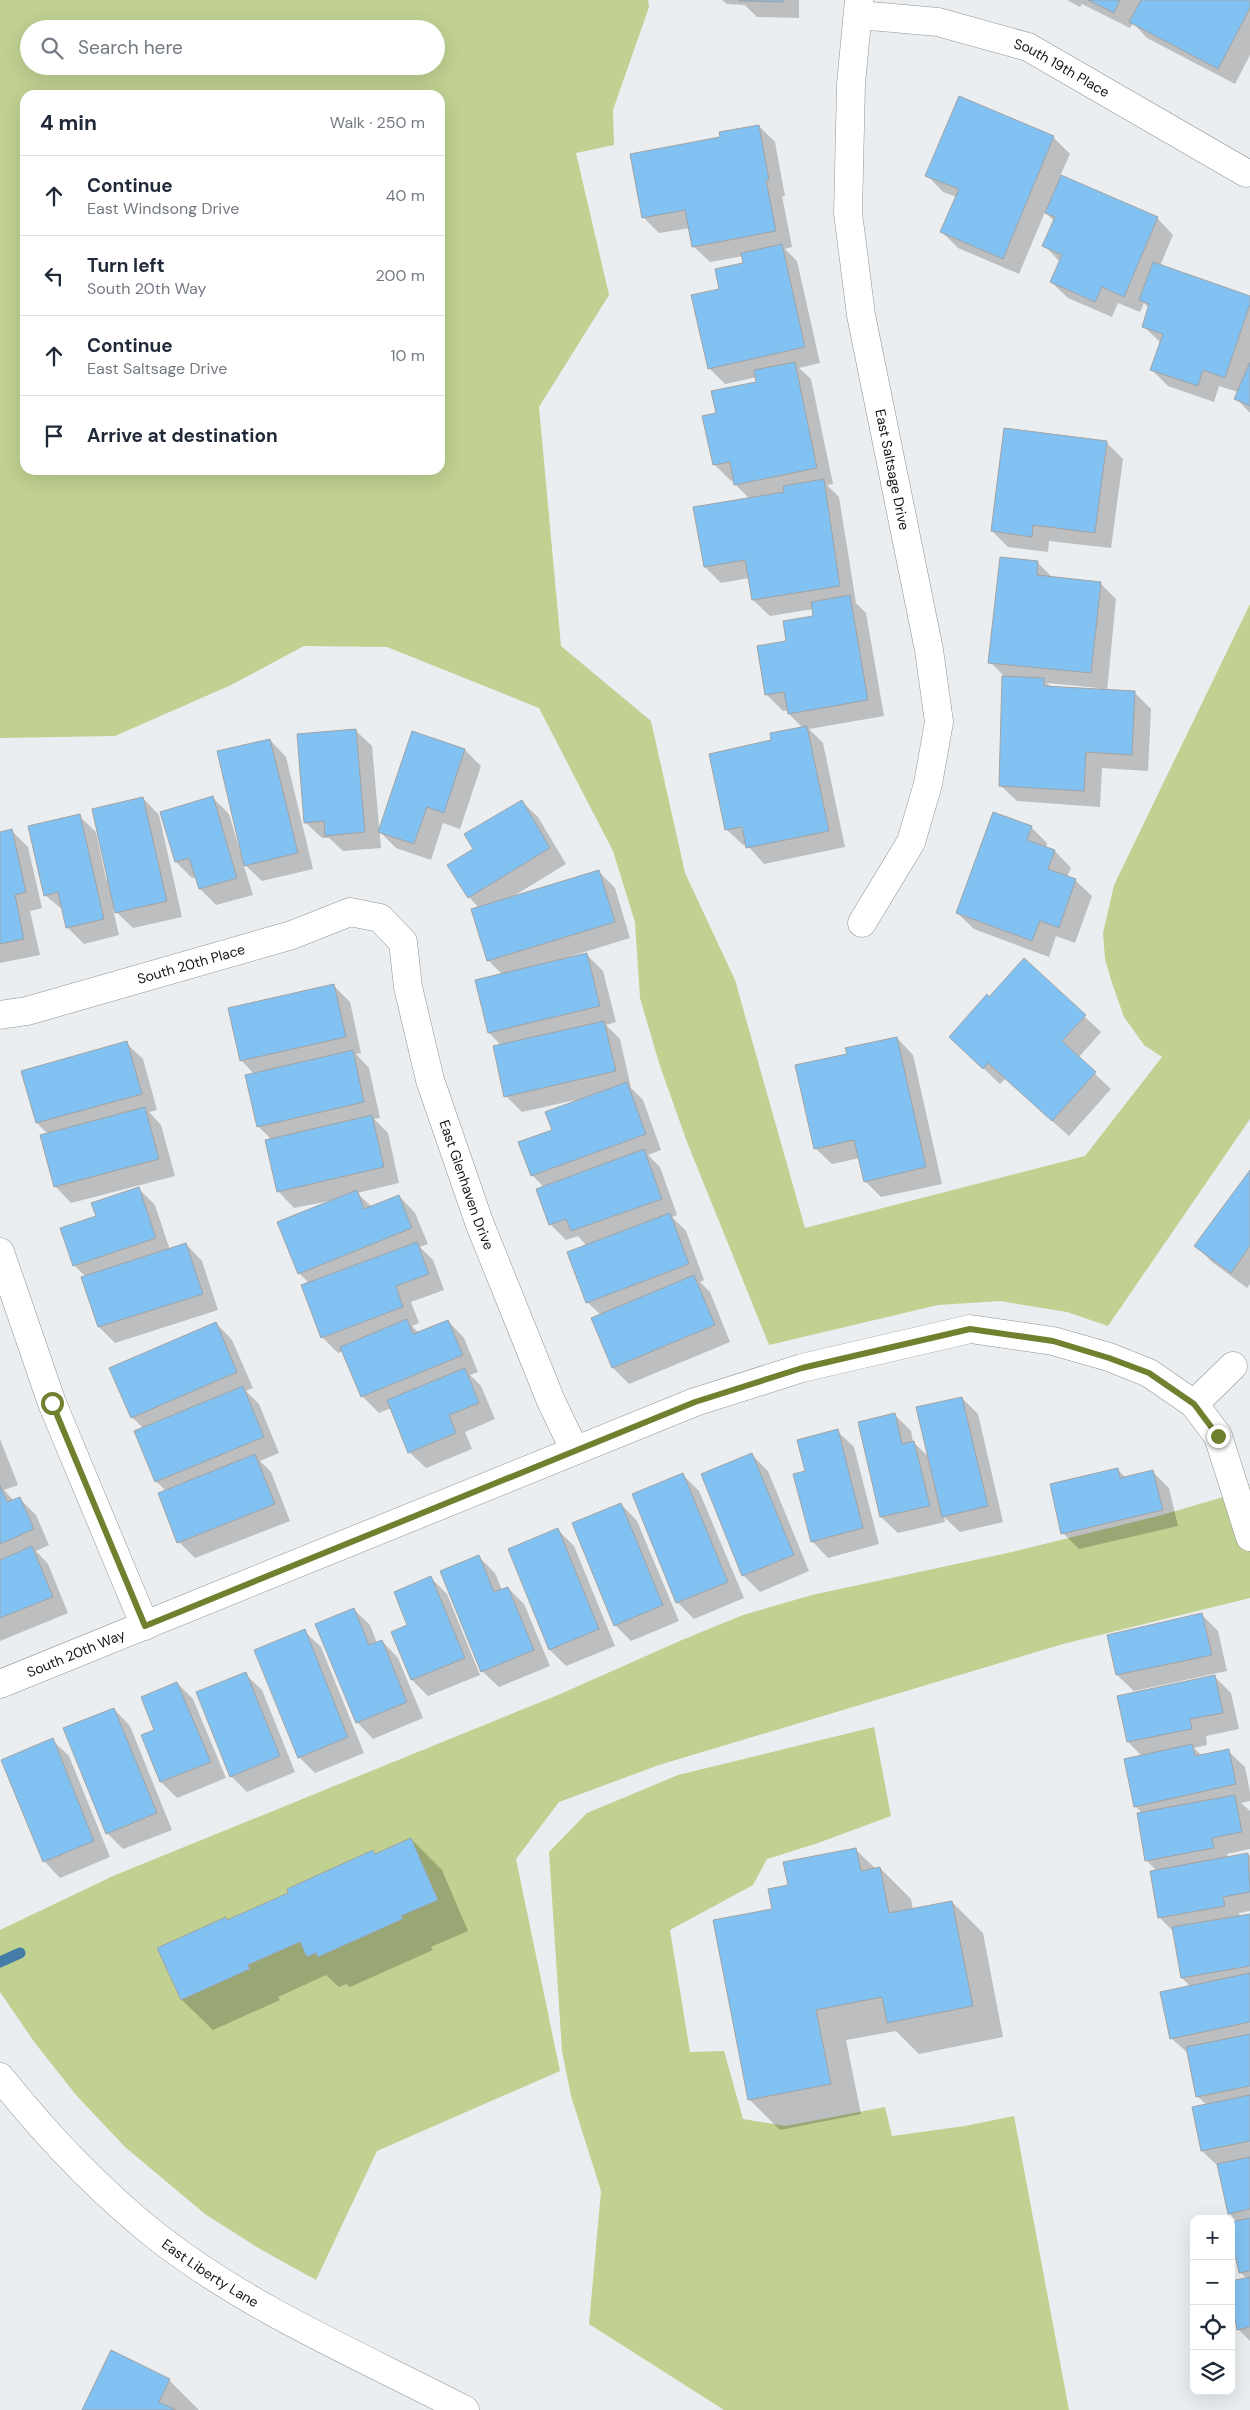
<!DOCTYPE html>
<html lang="en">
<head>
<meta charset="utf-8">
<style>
  body { margin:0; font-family:"DM Sans",sans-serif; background:#f6f6f7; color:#1f2937 }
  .controls { position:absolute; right:15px; bottom:15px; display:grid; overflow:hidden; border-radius:10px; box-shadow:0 5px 20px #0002 }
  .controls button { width:45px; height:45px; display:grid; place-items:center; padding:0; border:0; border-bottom:1px solid #e0e1e3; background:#fff; color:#1f2937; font:25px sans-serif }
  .stop { position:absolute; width:15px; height:15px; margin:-11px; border:4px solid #6f802f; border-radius:50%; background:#fff }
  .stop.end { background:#6f802f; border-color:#fff; box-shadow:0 1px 5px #0008 }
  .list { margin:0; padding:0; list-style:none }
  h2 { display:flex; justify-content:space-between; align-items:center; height:65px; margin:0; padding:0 20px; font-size:21px }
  h2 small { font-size:16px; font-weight:400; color:#747a83 }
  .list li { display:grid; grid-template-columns:32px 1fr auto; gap:15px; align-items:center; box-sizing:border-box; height:80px; padding:0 20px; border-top:1px solid #e0e1e3 }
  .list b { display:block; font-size:19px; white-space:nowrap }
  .list p { margin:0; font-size:16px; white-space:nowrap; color:#747a83 }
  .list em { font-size:16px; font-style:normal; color:#747a83 }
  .icon { flex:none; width:28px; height:28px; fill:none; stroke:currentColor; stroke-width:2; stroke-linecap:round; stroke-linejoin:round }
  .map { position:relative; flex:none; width:1250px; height:2410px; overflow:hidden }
  .search { position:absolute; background:#fff; box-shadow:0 5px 20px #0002; left:20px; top:20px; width:425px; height:55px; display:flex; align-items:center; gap:12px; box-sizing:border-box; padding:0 18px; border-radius:28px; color:#747a83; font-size:19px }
  .panel { position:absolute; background:#fff; box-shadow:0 5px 20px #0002; left:20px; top:90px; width:425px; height:385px; border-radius:15px }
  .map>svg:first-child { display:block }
  .green { fill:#c0d191; fill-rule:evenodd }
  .shadow { fill:#0003; fill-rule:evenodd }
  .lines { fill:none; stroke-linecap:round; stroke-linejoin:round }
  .stream { stroke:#437da7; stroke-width:11 }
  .building { fill:#82c2f2; stroke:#a0a3a5 }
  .minor-casing { stroke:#909294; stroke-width:29 }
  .minor { stroke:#fff; stroke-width:28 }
  .route { stroke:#6f802f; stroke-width:6 }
  .labels { text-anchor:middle; stroke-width:4.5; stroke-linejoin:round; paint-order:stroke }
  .street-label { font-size:14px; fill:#141516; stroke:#ebeef0 }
</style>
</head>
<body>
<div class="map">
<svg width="1250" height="2410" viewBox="0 0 1250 2410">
  <rect width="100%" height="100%" fill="#ebeef0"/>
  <!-- green -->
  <path class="green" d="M0 0H648L649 7 613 110 614 145 576 153 609 295 539 407 561 646 651 721 685 873 735 980 805 1228 1085 1156 1162 1057 1144 1045 1124 1017 1112 983 1105 959 1103 933 1114 885 1250 604V1119L1108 1326 1067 1312 1000 1301 938 1305 769 1345 687 1142 660 1066 640 998 635 922 613 851 539 708 387 647 304 646 231 685 115 736 0 738ZM29 29H436V66H29ZM25 95H440V470H25Z
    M1250 1487V1598L1063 1644 659 1765 559 1802 516 1859 560 2071 377 2151 316 2280 260 2249 205 2214 125 2147 76 2095 35 2043 0 1992V1930L113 1876 558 1695 682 1640 743 1615 812 1595 1012 1552 1162 1515 1237 1493Z
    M874 1727 891 1816 818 1843 767 1859 753 1885 670 1930 690 2052 724 2051 743 2119 786 2126 885 2107 892 2136 965 2126 1014 2116 1069 2410H724L589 2324 601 2191 571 2096 562 2051 549 1852 587 1813 678 1775Z"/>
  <!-- shadow -->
  <path class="shadow" d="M722 0H799V18L757 17 745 5 727 4Z
    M1067 0H1250V55L1235 84 1147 38 1133 23 1130 28 1082 4 1080 7Z
    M759 126 775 142 785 196H782L792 247 785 249 797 261 820 363 799 368 811 379 833 484 827 485 839 497 856 603 866 613 884 716 809 729 823 743 845 847 764 864 747 845H743L726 829 772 741 803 728 789 714V710L783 711 767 695 788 642 814 617 813 609 770 616 753 600 749 578 721 583 705 567 750 499 735 484 734 480 731 481 714 464 718 414 758 383 757 377 725 384 709 368 720 290 745 264 743 256 710 262 693 246 690 228 659 233 643 217 722 138Z
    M1053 137 1070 154 1060 176 1157 218 1173 235 1160 266 1250 297V413L1236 398 1238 392 1219 386 1214 402 1168 386 1152 370 1161 343 1143 326 1149 308 1144 303 1140 312 1118 303 1112 317 1068 298 1051 282 1060 262 1044 245 1054 221 1045 212 1019 274 958 248 942 232 957 197 943 192 927 175Z
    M1106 442 1123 459 1111 548 1049 541 1048 552 1008 547 992 531Z
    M1037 562 1053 578 1100 583 1116 599 1107 691 1135 693 1151 709 1148 771 1102 768 1100 807 1017 801 1000 785 1004 676 990 662ZM1047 683 1099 688V691L1052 688Z
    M355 730 372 746 381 848 343 851 329 838H322L305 822Z
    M270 740 286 757 313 869 262 881 243 863 253 895 216 905 200 889 196 877 192 878 176 862 213 798 229 814 240 851H242Z
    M465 750 481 766 460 829 443 823 431 860 396 848 380 832Z
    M143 798 159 815 182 917 133 928 113 909 119 935 84 944 67 927 64 911 45 895 79 816 96 832 106 879 109 878Z
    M521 801 538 817 566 864 512 897 599 872 615 888 630 938 568 957 569 959 587 955 603 971 616 1022 606 1025 620 1039 631 1088 643 1100 661 1150 648 1155 660 1167 677 1215 672 1217 686 1231 704 1280 700 1282 710 1292 730 1342 629 1384 613 1368 593 1318 601 1315 587 1302V1246L578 1236 566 1240 550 1224 544 1187 532 1175 554 1131 575 1100 522 1112 506 1096 501 1045 489 1033 503 975 488 960 479 908 469 897 475 849Z
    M1031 827 1047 843 1046 848 1055 851 1071 868 1067 877 1075 880 1092 896 1075 943 1056 936 1049 957 974 929 957 913Z
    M12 831 28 847 42 908 30 911 40 955 0 963V833Z
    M1024 960 1101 1032 1078 1058 1111 1089 1069 1136 1005 1079 1000 1084 950 1037 990 999Z
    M334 986 350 1002 361 1053 356 1054 369 1068 380 1118 374 1119 388 1133 399 1183 357 1193 372 1207 399 1196 415 1213 428 1244 420 1247 433 1260 444 1290 411 1302 419 1323 412 1326 419 1333 448 1321 464 1338 478 1372 470 1375 481 1386 495 1419 465 1432 472 1449 426 1468 409 1452 391 1408 379 1413 363 1397 344 1351 338 1353 322 1337 309 1283 299 1273 339 1199 294 1208 278 1191 272 1140 258 1126 254 1074 241 1060Z
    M897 1038 913 1055 942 1184 881 1197 865 1181 860 1158 832 1164 815 1148 848 1055Z
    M126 1043 143 1059 157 1110 149 1112 161 1125 175 1176 71 1203 55 1186 48 1134 37 1123Z
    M1250 1172V1284L1247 1288 1212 1262 1196 1246Z
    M139 1189 155 1205 170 1250 186 1244 202 1261 218 1310 115 1343 99 1327 86 1277 74 1265Z
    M216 1323 232 1340 253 1388 246 1391 259 1404 279 1453 260 1461 271 1472 290 1521 195 1558 179 1542 166 1491 156 1481 143 1428 132 1417Z
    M962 1398 978 1414 1003 1522 960 1532 944 1517 945 1522 898 1533 881 1517 859 1423 894 1414 911 1431 913 1442 930 1458Z
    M837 1431 854 1447 879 1544 828 1558 812 1541 807 1472Z
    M0 1439 18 1485 4 1490 14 1501 19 1498 36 1515 49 1545 36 1551 48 1564 68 1613 0 1641Z
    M751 1454 768 1471 809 1571 760 1592 743 1575Z
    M1117 1469 1126 1478 1153 1472 1169 1488 1178 1526 1079 1549 1063 1533Z
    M683 1475 699 1491 744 1598 694 1619 678 1603 633 1495Z
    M621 1504 637 1521 679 1621 631 1641 615 1625Z
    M558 1530 574 1546 615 1646 566 1666 550 1650 509 1550Z
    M479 1557 495 1573 502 1590 508 1588 524 1604 550 1666 499 1687 482 1671Z
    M431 1578 447 1594 480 1675 428 1696 412 1680 392 1633 409 1626Z
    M353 1609 370 1625 377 1643 382 1641 398 1658 423 1718 373 1739 357 1722Z
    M1202 1615 1218 1631 1227 1671 1134 1691 1117 1675Z
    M304 1631 321 1647 364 1753 315 1773 299 1757Z
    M245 1674 262 1690 295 1772 247 1792 231 1776Z
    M1215 1677 1231 1693 1239 1729 1206 1736 1207 1745 1194 1748 1202 1756 1228 1751 1245 1767 1250 1792V1801L1241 1803 1250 1811V1849L1227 1854 1228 1858 1248 1854 1250 1856V1911L1239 1913 1240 1917 1250 1915V2341L1238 2329 1247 2279 1241 2273 1231 2230 1237 2222 1229 2213 1219 2167 1202 2151 1193 2108 1207 2105 1197 2096 1189 2054 1171 2038 1191 1987 1182 1978 1174 1932 1160 1918 1157 1871 1147 1861 1142 1813 1135 1806 1142 1756 1128 1742Z
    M177 1683 193 1699 226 1778 177 1798 161 1782 142 1736 156 1730Z
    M114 1709 130 1726 172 1830 123 1849 107 1833Z
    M52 1740 69 1756 110 1857 60 1878 44 1861Z
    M411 1839 442 1870 468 1931 431 1947 433 1950 350 1987 346 1984 339 1987 326 1975 278 1997 280 2000 213 2030 182 2000 228 1921 290 1894 373 1852 376 1855Z
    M856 1850 876 1869 880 1868 911 1899 913 1910 952 1902 983 1933 1003 2037 919 2054 896 2031 846 2040 861 2114 780 2130 749 2099 773 1910 789 1886Z
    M169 2380 199 2410H84Z"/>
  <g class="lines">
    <!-- stream -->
    <path class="stream" d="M0 1962 20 1953"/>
  </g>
  <!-- building -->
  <path class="building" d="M739 0H783V2L739 1Z
    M1088 0H1120L1114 13Z
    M1141 0H1250V8L1218 69 1129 22Z
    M959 96 1054 136 1003 259 940 232 959 189 925 176Z
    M759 125 769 180H766L776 231 692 247 685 210 642 218 630 154 720 137 719 132Z
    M1061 175 1158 217 1124 297 1102 287 1095 302 1050 282 1062 255 1042 246 1055 217 1045 213Z
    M782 244 805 347 708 369 691 295 719 289 715 269 743 263 741 253Z
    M1153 262 1250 296V304L1225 378 1203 370 1198 386 1150 370 1163 334 1142 327 1149 304 1139 300Z
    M795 362 817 468 734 485 730 462 713 465 702 416 716 413 711 391 756 382 754 370Z
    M1250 362V406L1234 399Z
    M1004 428 1107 441 1095 533 1033 525 1032 537 991 531Z
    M824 479 840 586 752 600 745 560 704 567 693 507 784 492 783 486Z
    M1000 557 1038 561 1037 575 1101 582 1091 673 988 663Z
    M850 595 868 700 788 714 784 692 765 695 757 646 786 641 783 621 813 616 811 602Z
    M1002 676 1044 678V686L1135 691 1132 755 1086 752 1084 791 999 786Z
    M807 726 829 831 746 848 742 827 725 830 709 754 771 740 770 733Z
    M356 729 365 832 325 836 324 821 304 823 297 734Z
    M412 731 465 749 444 813 427 807 414 844 378 832Z
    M270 739 298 853 244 866 217 751Z
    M213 796 237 878 199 889 189 858 175 862 160 812Z
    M143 797 167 901 115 913 92 809Z
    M522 800 550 848 468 898 447 865 473 849 464 834Z
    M993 812 1032 826 1027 840 1055 850 1048 869 1076 879 1059 928 1040 921 1032 941 956 913Z
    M80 814 104 919 66 928 58 892 44 896 28 826Z
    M12 829 26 892 15 895 24 939 0 944V832Z
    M599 870 615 922 487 961 471 909Z
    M587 953 600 1006 488 1033 475 980Z
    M1024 958 1086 1015 1062 1041 1096 1072 1052 1121 988 1063 983 1069 949 1037 987 994 989 997Z
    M334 984 346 1037 240 1061 228 1008Z
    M604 1021 616 1071 504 1097 493 1046Z
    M897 1037 926 1167 864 1182 854 1140 814 1149 795 1065 847 1054 845 1048Z
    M127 1041 142 1094 36 1123 21 1071Z
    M353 1050 364 1102 257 1127 245 1075Z
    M627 1082 646 1134 531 1176 518 1142 552 1130 545 1112Z
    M145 1107 159 1159 54 1187 40 1135Z
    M372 1115 384 1167 277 1192 265 1140Z
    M644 1149 662 1199 571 1231 566 1219 549 1225 536 1189Z
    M1250 1170V1246L1231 1273 1194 1246Z
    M139 1187 156 1238 73 1266 60 1228 96 1216 91 1203Z
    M357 1190 364 1209 399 1195 412 1228 298 1274 277 1222Z
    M670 1213 689 1264 586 1303 567 1252Z
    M417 1242 429 1274 396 1286 403 1307 321 1338 301 1285Z
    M186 1243 203 1294 98 1327 81 1277Z
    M694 1275 715 1325 612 1368 591 1318Z
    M407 1319 413 1334 448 1320 463 1355 361 1397 340 1347Z
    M216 1322 237 1372 131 1418 109 1368Z
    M465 1368 479 1403 449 1415 456 1433 408 1453 387 1400Z
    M243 1386 264 1437 155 1482 134 1431Z
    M962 1397 988 1506 942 1517 916 1407Z
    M895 1413 902 1444 914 1441 930 1506 880 1517 858 1422Z
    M838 1429 863 1528 811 1542 793 1474 805 1471 797 1440Z
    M752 1453 794 1555 742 1576 701 1474Z
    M255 1454 275 1504 177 1543 158 1493Z
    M1118 1468 1120 1478 1153 1470 1163 1510 1061 1534 1050 1484Z
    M683 1473 728 1582 676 1603 632 1494Z
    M0 1485 7 1502 20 1497 34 1529 0 1544Z
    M621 1503 663 1605 614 1626 572 1523Z
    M558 1528 599 1629 549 1650 508 1549Z
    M32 1546 53 1597 0 1618V1560Z
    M479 1555 494 1592 508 1587 534 1650 481 1672 440 1571Z
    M431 1576 465 1658 411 1680 391 1632 407 1625 394 1592Z
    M354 1608 369 1645 382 1640 407 1702 356 1723 315 1624Z
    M1202 1613 1212 1655 1116 1675 1107 1635Z
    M305 1629 348 1737 298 1758 254 1650Z
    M246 1672 280 1756 230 1777 196 1692Z
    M1215 1675 1223 1713 1190 1719 1192 1729 1127 1742 1117 1696Z
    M177 1682 211 1762 160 1782 141 1735 154 1730 141 1697Z
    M114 1708 157 1813 106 1834 63 1728Z
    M53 1738 94 1841 43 1862 1 1760Z
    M1192 1744 1195 1756 1229 1749 1236 1784 1134 1807 1124 1759Z
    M1235 1795 1242 1832 1212 1838 1214 1848 1145 1861 1137 1813Z
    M411 1838 438 1900 401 1916 403 1919 318 1957 316 1953 307 1957 300 1942 248 1965 250 1969 181 2000 157 1948 226 1917 227 1920 288 1893 287 1889 373 1850 375 1854Z
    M856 1848 861 1871 880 1867 889 1913 952 1901 973 2006 887 2023 882 1997 816 2010 831 2084 748 2100 713 1920 772 1909 768 1889 788 1885 783 1862Z
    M1248 1853 1250 1892 1223 1897 1225 1906 1158 1918 1150 1871Z
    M1250 1914V1966L1181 1978 1172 1927Z
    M1250 1973V2022L1170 2039 1160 1992Z
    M1250 2034V2086L1196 2097 1186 2047Z
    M1250 2095V2141L1201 2151 1192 2107Z
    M1250 2157V2209L1228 2214 1217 2164Z
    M1250 2218V2271L1239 2273 1231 2236V2222Z
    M1250 2277V2327L1237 2330 1231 2298V2281Z
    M111 2350 170 2379 159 2402 176 2410H82Z"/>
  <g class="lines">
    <defs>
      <g id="minor">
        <path id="s1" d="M859 0 851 84 848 213 861 315 929 650 939 722 928 784 911 842 862 923"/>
        <path id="s2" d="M859 15 938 22 1028 47 1246 173"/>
        <path id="s3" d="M0 1015 27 1011 292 935 350 912 380 918 403 942 408 987 430 1080 479 1222 551 1401 574 1449"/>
        <path d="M0 1252 52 1403 145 1626"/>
        <path d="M1194 1404 1233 1366"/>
        <path id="s4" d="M0 1684 695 1402 802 1368 970 1329 1053 1341 1109 1357 1149 1373 1194 1404 1218 1436 1250 1537"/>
        <path id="s5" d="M0 2077C48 2137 96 2188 156 2236 249 2309 361 2356 465 2410"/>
      </g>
    </defs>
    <!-- minor casing -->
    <use href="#minor" class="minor-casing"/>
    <!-- minor -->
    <use href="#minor" class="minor"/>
  </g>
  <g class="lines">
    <!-- route -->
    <path class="route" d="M52 1403 145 1626 695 1402 802 1368 970 1329 1053 1341 1109 1358 1149 1373 1194 1404 1218 1436"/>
  </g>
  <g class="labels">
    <!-- street labels -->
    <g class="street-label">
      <text dy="5" stroke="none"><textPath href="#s2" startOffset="212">South 19th Place</textPath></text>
      <text dy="5" stroke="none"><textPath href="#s1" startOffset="474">East Saltsage Drive</textPath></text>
      <text dy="5" stroke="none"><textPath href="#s3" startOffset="198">South 20th Place</textPath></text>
      <text dy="5" stroke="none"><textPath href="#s3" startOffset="681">East Glenhaven Drive</textPath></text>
      <text dy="5" stroke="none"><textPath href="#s4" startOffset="82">South 20th Way</textPath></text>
      <text dy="5" stroke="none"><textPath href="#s5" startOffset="289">East Liberty Lane</textPath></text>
    </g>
  </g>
</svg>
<div class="controls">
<button>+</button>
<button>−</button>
<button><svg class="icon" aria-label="locate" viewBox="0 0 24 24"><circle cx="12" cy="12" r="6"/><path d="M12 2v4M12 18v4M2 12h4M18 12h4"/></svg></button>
<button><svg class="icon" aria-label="layers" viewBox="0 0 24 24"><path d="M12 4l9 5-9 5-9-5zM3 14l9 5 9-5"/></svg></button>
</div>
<div class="stop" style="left:52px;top:1403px"></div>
<div class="stop end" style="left:1218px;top:1436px"></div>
<div class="search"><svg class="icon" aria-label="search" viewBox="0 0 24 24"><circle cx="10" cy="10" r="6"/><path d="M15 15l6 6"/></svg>Search here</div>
<section class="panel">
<h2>4 min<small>Walk · 250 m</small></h2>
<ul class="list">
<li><svg class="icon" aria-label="ahead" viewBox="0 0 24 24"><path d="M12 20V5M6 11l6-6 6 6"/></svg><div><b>Continue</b><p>East Windsong Drive</p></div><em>40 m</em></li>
<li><svg class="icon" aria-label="left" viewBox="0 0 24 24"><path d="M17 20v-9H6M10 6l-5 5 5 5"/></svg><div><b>Turn left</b><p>South 20th Way</p></div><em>200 m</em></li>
<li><svg class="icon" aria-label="ahead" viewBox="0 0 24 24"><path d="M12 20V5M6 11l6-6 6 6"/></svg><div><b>Continue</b><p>East Saltsage Drive</p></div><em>10 m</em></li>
<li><svg class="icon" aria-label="arrive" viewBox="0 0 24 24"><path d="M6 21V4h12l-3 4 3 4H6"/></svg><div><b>Arrive at destination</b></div></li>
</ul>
</section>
</div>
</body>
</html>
